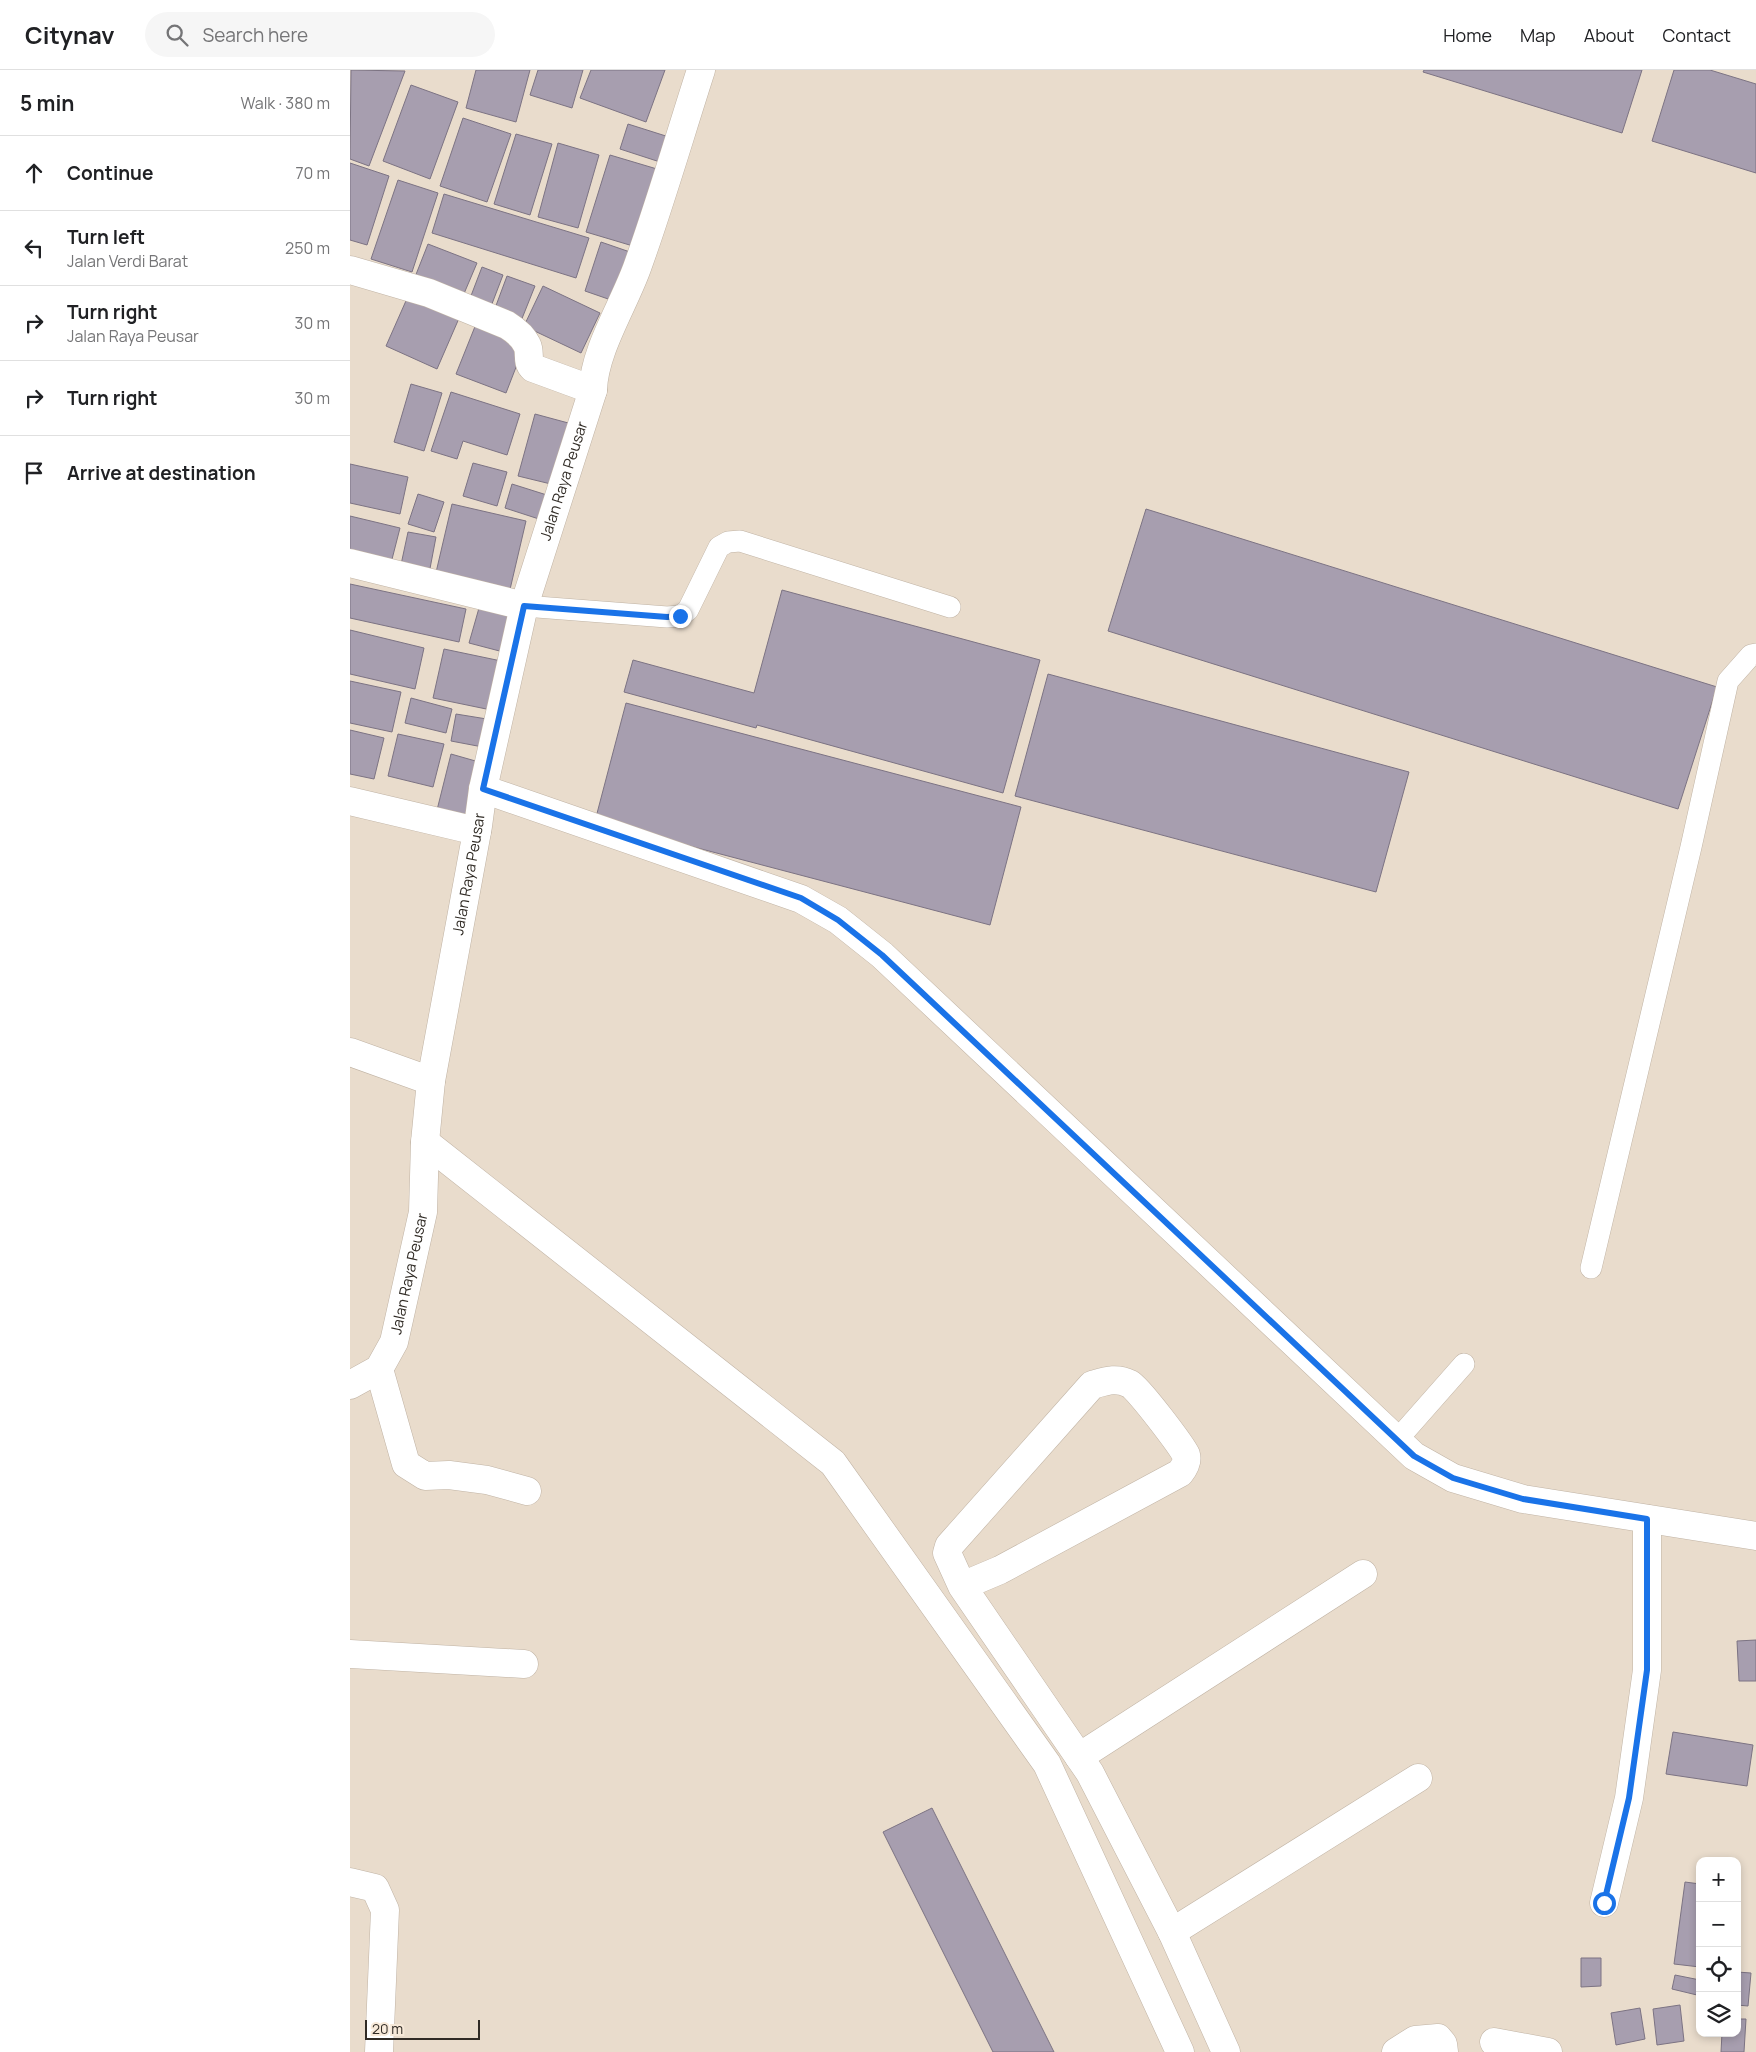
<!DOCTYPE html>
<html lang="en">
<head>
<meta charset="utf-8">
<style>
  body { margin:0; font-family:Manrope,sans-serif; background:#f6f6f6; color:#202124 }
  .controls { position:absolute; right:15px; bottom:15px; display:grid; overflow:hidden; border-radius:10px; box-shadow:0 2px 8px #0003 }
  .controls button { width:45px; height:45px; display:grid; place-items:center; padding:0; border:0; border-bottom:1px solid #e0e0e0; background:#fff; color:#202124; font:25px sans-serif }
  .scale { position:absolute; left:15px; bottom:12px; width:115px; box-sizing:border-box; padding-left:5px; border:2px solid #302b25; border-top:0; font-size:14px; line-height:18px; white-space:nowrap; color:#302b25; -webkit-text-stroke:4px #f7e9d9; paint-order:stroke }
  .stop { position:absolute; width:15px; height:15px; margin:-11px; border:4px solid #1a73e8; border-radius:50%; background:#fff }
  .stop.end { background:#1a73e8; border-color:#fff; box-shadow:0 1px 5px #0008 }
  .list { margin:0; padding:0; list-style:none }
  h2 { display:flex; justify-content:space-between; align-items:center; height:65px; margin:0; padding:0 20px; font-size:21px }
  h2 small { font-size:16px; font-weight:400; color:#757577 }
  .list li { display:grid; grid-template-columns:32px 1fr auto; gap:15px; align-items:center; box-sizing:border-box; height:75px; padding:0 20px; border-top:1px solid #e0e0e0 }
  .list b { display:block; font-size:19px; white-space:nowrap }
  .list p { margin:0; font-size:16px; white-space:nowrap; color:#757577 }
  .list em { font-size:16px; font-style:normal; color:#757577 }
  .icon { flex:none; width:28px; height:28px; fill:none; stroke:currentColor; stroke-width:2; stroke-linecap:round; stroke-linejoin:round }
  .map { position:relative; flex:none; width:1406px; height:1982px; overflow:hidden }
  header { display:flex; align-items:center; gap:30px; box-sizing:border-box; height:70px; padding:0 25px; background:#fff; border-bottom:1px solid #e0e0e0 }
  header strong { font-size:24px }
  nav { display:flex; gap:28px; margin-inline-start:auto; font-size:18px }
  .search { width:350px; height:45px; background:#f6f6f6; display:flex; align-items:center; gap:12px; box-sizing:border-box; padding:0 18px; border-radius:28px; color:#757577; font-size:19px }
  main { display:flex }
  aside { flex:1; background:#fff }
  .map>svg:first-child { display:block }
  .building { fill:#a79eaf; stroke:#7c7383 }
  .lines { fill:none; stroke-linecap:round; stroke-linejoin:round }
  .lane-casing { stroke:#c0b3a4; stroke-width:22 }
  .street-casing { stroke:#c0b3a4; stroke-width:29 }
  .lane { stroke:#fff; stroke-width:21 }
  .street { stroke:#fff; stroke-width:28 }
  .route { stroke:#1a73e8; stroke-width:6 }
  .labels { text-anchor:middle; stroke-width:4; stroke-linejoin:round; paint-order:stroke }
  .street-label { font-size:15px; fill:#302b25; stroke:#f7e9d9 }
</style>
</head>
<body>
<header>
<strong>Citynav</strong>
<div class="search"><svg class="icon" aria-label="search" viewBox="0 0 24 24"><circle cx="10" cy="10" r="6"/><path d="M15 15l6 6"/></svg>Search here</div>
<nav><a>Home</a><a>Map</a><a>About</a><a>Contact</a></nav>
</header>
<main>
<aside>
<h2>5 min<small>Walk · 380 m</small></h2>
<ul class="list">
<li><svg class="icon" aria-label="ahead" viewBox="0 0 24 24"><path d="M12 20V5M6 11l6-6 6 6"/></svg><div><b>Continue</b></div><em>70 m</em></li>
<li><svg class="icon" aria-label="left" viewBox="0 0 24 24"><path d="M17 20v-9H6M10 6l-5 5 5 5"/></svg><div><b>Turn left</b><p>Jalan Verdi Barat</p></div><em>250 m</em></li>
<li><svg class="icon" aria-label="right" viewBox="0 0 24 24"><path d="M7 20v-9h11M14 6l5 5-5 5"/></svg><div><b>Turn right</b><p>Jalan Raya Peusar</p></div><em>30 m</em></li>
<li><svg class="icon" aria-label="right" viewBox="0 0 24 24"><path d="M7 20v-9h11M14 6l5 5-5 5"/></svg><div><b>Turn right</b></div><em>30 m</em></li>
<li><svg class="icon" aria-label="arrive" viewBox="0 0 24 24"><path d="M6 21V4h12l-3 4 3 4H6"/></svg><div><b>Arrive at destination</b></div></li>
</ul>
</aside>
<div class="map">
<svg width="1406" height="1982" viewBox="0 0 1406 1982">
  <rect width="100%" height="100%" fill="#e9dccc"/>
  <!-- building -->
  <path class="building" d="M1 0 55 1 19 96 0 89Z
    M126 0H180L166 52 116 38Z
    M188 0H233L222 38 180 25Z
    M241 0H315L296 52 230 28Z
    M1074 0H1292L1272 63 1073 2Z
    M1324 0H1360L1406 14V103L1302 71Z
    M61 15 108 32 80 109 33 91Z
    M113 48 161 64 137 132 90 116Z
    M278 54 319 67 310 92 270 79Z
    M166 64 202 74 180 145 144 134Z
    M208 73 249 85 228 158 188 147Z
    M260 85 307 99 283 176 236 162Z
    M0 93 39 106 17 175 0 170Z
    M48 110 88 123 62 202 21 189Z
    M94 124 239 168 226 208 82 163Z
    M251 172 280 182 264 231 235 221Z
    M78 174 127 193 113 226 65 207Z
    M132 197 153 205 140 239 119 231Z
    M157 206 185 216 171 251 144 241Z
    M193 216 250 243 231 283 174 256Z
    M59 224 110 246 87 299 36 276Z
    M126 254 175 274 156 323 106 304Z
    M61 314 92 323 74 381 44 372Z
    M101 322 170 344 157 385 113 371 107 389 81 381Z
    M185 344 222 354 205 415 168 406Z
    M123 393 157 402 147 436 113 426Z
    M0 394 58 407 50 444 0 433Z
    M162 414 200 426 192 450 155 438Z
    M68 424 94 432 84 462 58 454Z
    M102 434 176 451 158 528 84 511Z
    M796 439 1367 617 1328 739 758 561Z
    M0 446 50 458 39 501 0 491Z
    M58 462 86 467 78 509 49 504Z
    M0 514 116 539 109 572 0 548Z
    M432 520 690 590 653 723 407 655 406 658 274 622 283 590 404 623Z
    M129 538 171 550 161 584 119 573Z
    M0 560 74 578 65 619 0 604Z
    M94 579 156 592 146 641 83 628Z
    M698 604 1059 702 1026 822 665 726Z
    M0 611 51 622 42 662 0 653Z
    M61 628 102 639 96 663 55 653Z
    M276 633 671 737 640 855 245 751Z
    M106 644 143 650 138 678 101 671Z
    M0 660 34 668 24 709 0 704Z
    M48 664 94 674 83 717 38 706Z
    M101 684 129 692 115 751 86 744Z
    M1406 1570V1611H1389L1387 1571Z
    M1323 1662 1403 1675 1397 1716 1316 1704Z
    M582 1738 704 1982H643L533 1762Z
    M1335 1812 1350 1814V1897L1324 1894Z
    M1231 1888H1251V1916L1231 1917Z
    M1387 1902 1401 1903 1398 1936 1387 1935Z
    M1325 1905 1350 1910 1347 1925 1322 1919Z
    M1330 1935 1334 1971 1307 1975 1303 1939Z
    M1290 1938 1295 1969 1266 1975 1261 1943Z
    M1387 1949H1396L1394 1982H1371L1372 1963H1387Z"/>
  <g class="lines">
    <defs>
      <path id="lane" d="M174 536 317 547 330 546 338 540 369 477 378 472 390 471 600 537
        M1241 1198 1341 777 1378 611 1401 585 1406 584
        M1047 1370 1114 1294"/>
      <g id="street">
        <path d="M0 200 79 223 157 255C165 260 173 266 177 275 181 283 176 292 183 298L243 320"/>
        <path d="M0 493 174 536"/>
        <path d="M133 719 451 829 488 850 532 885 1064 1386 1103 1408 1173 1429 1406 1466"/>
        <path d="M0 731 127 761"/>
        <path d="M0 982 81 1011"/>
        <path d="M75 1072 483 1393 697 1694 830 1982"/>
        <path d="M29 1299 56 1394 75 1406 99 1405 137 1410 177 1421"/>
        <path id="s1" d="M0 1315 29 1299 44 1272 73 1142 75 1072 81 1011 128 756 133 719 174 536 243 320C244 280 275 233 288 195 311 131 330 65 351 0"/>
        <path d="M612 1516 650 1500 830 1403C834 1398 838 1392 836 1385 832 1376 788 1318 780 1314 766 1307 756 1311 742 1315L599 1476 597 1483 612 1516 740 1703 822 1862 876 1982"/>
        <path d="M0 1584 174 1594"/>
        <path d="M729 1687 1013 1504"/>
        <path d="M0 1812 25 1818 35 1840 29 1982"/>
        <path d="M1254 1833 1279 1728 1297 1600V1449"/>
        <path d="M822 1862 1068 1708"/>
        <path d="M1144 1972 1198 1982"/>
        <path d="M1046 1982 1065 1970 1088 1968 1093 1974 1094 1982"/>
      </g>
    </defs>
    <!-- lane casing -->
    <use href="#lane" class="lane-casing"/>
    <!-- street casing -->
    <use href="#street" class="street-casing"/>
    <!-- lane -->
    <use href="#lane" class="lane"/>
    <!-- street -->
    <use href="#street" class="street"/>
  </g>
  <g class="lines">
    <!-- route -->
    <path class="route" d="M330 546 317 547 174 536 133 719 451 828 488 850 532 885 1064 1386 1103 1408 1173 1429 1297 1449V1600L1279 1728 1254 1833"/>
  </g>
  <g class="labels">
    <!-- street labels -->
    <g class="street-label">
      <text dy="5" stroke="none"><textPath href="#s1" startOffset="944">Jalan Raya Peusar</textPath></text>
      <text dy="5" stroke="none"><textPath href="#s1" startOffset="539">Jalan Raya Peusar</textPath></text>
      <text dy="5" stroke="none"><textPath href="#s1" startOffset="134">Jalan Raya Peusar</textPath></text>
    </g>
  </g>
</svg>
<div class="controls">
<button>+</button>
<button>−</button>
<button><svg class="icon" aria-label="locate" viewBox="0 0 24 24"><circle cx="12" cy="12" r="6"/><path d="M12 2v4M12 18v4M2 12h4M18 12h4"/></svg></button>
<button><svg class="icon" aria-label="layers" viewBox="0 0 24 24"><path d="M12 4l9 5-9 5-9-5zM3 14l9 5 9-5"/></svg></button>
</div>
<div class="scale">20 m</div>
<div class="stop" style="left:1254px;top:1833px"></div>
<div class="stop end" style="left:330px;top:546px"></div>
</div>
</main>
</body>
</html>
